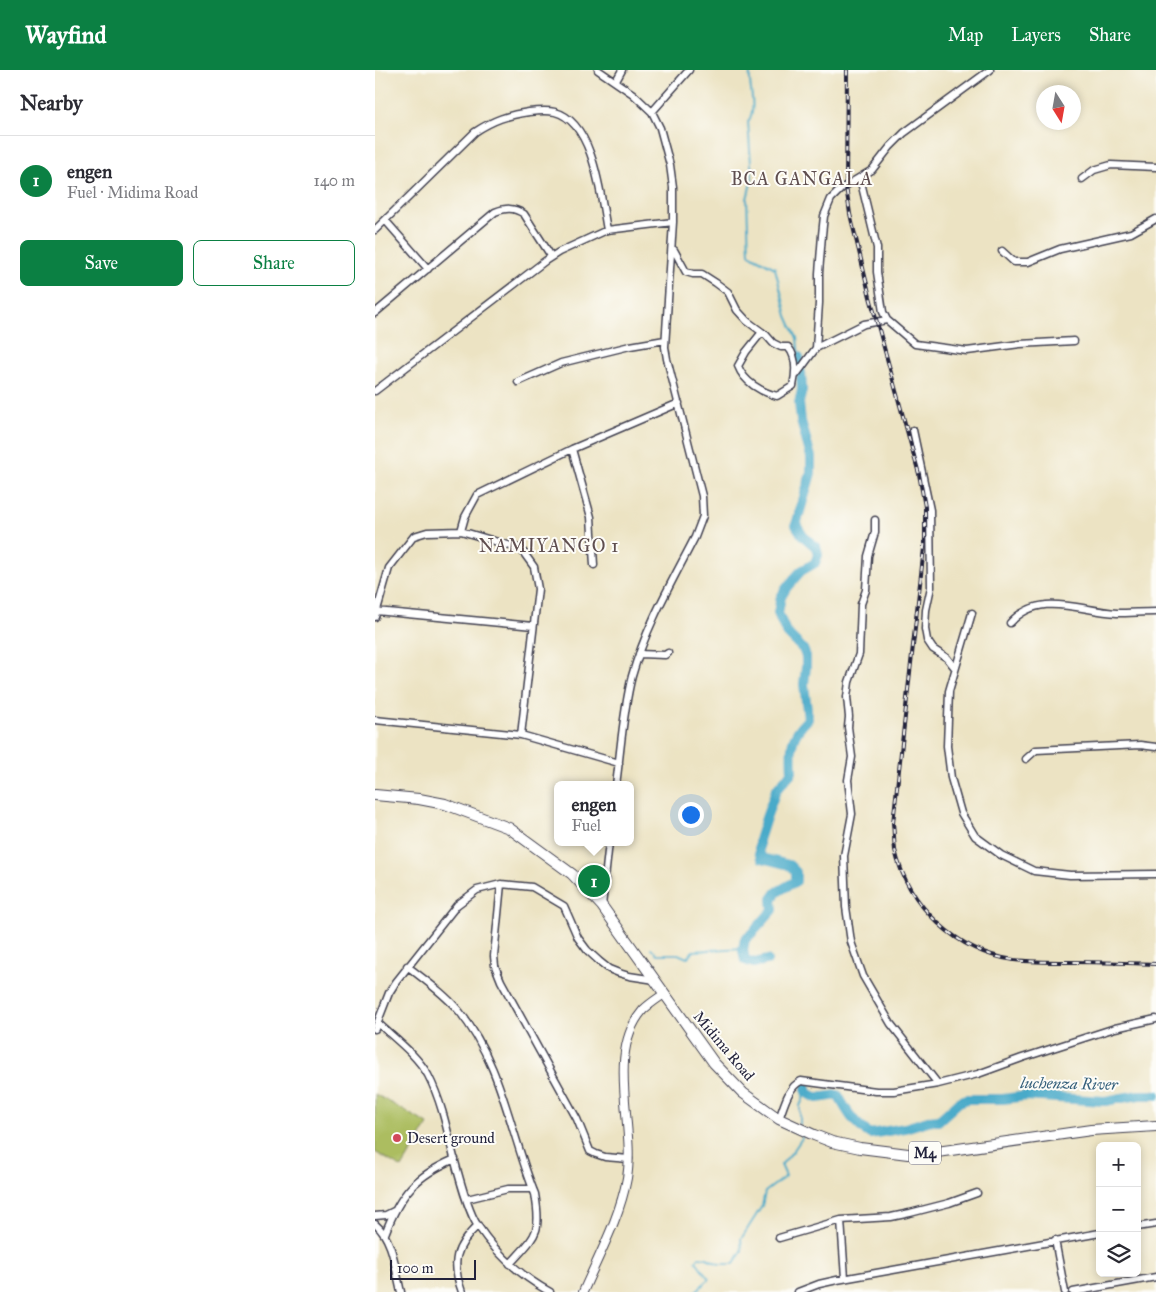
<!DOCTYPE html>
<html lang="en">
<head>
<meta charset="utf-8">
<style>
  body { margin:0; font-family:"IM FELL Great Primer",serif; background:#f2f2f3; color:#2b2b33 }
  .controls { position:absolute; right:15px; bottom:15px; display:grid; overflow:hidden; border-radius:8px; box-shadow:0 2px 8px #0003 }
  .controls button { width:45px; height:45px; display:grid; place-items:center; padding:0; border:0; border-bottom:1px solid #e1e1e2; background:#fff; color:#2b2b33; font:25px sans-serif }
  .compass { position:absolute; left:661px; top:15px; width:45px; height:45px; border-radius:50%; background:#fff; box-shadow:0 2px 8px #0003; rotate:169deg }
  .scale { position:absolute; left:15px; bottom:12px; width:86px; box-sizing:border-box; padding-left:5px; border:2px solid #22223b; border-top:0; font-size:14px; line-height:18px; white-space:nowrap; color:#22223b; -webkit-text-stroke:4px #fdfcf7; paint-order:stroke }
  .you { position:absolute; left:315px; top:744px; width:18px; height:18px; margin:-12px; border:4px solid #fff; border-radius:50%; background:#1a73e8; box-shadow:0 0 0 8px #1a73e833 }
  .badge { display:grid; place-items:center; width:32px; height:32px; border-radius:50%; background:#0b8043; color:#fff; font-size:16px; font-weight:700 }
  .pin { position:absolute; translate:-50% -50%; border:2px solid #fff; box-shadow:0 1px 5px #0006 }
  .popup { position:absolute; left:179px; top:711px; width:80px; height:65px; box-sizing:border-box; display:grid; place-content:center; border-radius:8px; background:#fff; filter:drop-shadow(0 1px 4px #0005); font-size:16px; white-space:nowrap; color:#7c7c81 }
  .popup b { font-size:19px; color:#2b2b33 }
  .popup::after { content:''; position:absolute; left:50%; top:100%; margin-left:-10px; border:10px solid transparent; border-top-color:#fff }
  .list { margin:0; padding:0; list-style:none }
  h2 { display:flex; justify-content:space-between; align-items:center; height:65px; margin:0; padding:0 20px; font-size:21px }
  h2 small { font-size:16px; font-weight:400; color:#7c7c81 }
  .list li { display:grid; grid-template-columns:32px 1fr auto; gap:15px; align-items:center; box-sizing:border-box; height:90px; padding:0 20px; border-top:1px solid #e1e1e2 }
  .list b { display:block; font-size:19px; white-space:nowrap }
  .list p { margin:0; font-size:16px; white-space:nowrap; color:#7c7c81 }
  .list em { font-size:16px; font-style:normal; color:#7c7c81 }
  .actions { display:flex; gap:10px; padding:15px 20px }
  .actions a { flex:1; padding:11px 0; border:1px solid #0b8043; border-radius:8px; text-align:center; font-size:18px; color:#0b8043 }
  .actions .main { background:#0b8043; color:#fff }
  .icon { flex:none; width:28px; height:28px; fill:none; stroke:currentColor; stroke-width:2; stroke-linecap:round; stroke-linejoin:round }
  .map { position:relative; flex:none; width:781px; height:1222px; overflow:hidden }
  header { display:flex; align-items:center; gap:30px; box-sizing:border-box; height:70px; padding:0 25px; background:#0b8043; color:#fff }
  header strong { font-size:24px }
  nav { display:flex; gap:28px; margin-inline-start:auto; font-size:18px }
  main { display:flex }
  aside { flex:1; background:#fff }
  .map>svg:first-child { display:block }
  .green { fill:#acbd61; stroke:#67704e }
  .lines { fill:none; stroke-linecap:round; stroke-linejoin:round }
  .stream { stroke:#4aaac9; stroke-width:2 }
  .river { stroke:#4aaac9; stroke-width:10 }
  .minor-casing { stroke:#403f4f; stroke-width:9 }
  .tertiary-casing { stroke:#403f4f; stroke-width:10 }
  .primary-casing { stroke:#403f4f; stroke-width:12 }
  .minor { stroke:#fff; stroke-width:6 }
  .tertiary { stroke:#fff; stroke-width:8 }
  .primary { stroke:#fff; stroke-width:10 }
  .rail-casing { stroke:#22223b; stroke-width:4 }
  .rail { stroke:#fdfcf7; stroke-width:2; stroke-dasharray:5.5; stroke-linecap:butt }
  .poi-dot { fill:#d1495b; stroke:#fdfcf7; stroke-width:2 }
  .labels { text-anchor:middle; stroke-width:4; stroke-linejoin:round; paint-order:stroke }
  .shield { fill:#fdfcf7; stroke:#646373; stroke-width:1 }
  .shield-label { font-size:14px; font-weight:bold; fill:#22223b }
  .street-label { font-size:15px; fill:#22223b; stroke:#fdfcf7 }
  .poi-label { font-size:15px; fill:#22223b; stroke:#fdfcf7; text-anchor:start }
  .water-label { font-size:16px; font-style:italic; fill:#345f7b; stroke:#fdfcf7 }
  .quarter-label { font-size:18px; letter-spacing:1px; fill:#5f4e4f; stroke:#fdfcf7 }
</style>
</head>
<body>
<header>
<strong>Wayfind</strong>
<nav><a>Map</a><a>Layers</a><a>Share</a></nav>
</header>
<main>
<aside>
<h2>Nearby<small></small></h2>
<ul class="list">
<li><span class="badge">1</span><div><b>engen</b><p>Fuel · Midima Road</p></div><em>140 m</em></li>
</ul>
<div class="actions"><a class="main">Save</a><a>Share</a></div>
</aside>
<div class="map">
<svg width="781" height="1222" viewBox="0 0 781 1222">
  <rect width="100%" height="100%" fill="#fdfcf7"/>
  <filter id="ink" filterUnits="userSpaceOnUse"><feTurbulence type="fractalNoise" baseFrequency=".02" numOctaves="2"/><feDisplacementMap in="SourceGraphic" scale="10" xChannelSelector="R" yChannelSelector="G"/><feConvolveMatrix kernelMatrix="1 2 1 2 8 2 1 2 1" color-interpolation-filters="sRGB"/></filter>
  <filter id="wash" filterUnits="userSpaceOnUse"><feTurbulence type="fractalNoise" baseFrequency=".0096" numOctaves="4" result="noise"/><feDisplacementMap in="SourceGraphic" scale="20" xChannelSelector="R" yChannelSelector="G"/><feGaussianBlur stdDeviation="1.12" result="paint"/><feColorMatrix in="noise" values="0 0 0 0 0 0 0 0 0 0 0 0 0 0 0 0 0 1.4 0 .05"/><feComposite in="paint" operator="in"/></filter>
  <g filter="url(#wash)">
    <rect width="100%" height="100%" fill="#ece3c3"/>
    <!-- green -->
    <path class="green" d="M0 1024 53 1054 27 1098 0 1082Z"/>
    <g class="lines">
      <!-- stream -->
      <path class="stream" d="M375 0C373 19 383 37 373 52L377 108 372 129 374 184 400 198 412 246 422 268 424 287
        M276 878 282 884H303L312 888 318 881 369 878
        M425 1054V1036L431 1022
        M320 1222 334 1209 321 1191 324 1187 332 1188 344 1194H359L367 1181 366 1169 387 1136 390 1122 411 1106 406 1095 419 1080 427 1068V1066"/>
      <!-- river -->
      <path class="river" d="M424 287 425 297
        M392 890 379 893 370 890 368 880 370 869C378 864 390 848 398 840L397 829 402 822 421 811V802L414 795 387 788 384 782V770L391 748 401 720 417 702C416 677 414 668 433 649L429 614 431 597V586L428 579 411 562 403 543 406 527 412 517 426 501 440 493 443 485 441 477 428 466 421 455 436 403V387L426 351 424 333 427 320 426 302
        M431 1014V1022L442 1028 463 1025C471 1040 479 1054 495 1064L530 1058 556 1050 563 1051 584 1032 592 1029H628L651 1026 730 1031 764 1025H781"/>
    </g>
  </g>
  <g filter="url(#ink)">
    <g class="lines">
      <defs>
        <path id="minor" d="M223 0 258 24 277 42 285 58 295 95 298 117V152L290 277 292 289 327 426 328 446 320 467C297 512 271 556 257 606 248 641 246 678 241 715
          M241 11 247 0
          M277 42 314 0
          M485 108 502 178V202L508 242 512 250 540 274 592 281 645 274 699 271
          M707 109 719 100 736 95 781 97
          M10 150 53 199
          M0 160 100 62C118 50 133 45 154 42 162 41 172 40 180 42 219 52 226 128 232 160
          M299 180 311 202 318 204H327L341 213 353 222 362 240 372 251 391 265 398 273 406 277H413C422 287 421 303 418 316L402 326C386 322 369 312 363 296L371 282 387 262
          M627 181 639 192H653L685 179 756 163 781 149
          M0 243 120 142C131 138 138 137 149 144L176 186
          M441 278 489 254 512 250
          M421 305 441 278 444 233V203L447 165 449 146 456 129 467 118 497 100 515 77 529 63 615 0
          M143 312 186 293 255 276 290 270
          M0 321 170 191 184 182 232 160 298 152
          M538 360 555 440 556 517 551 540 550 559 552 570 558 579 572 588 580 598
          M197 379 216 447 219 495
          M500 450V462L493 486 491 520 486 534 484 584 474 612 472 627 474 647 473 657 477 687 473 710 477 744 469 786 471 837 476 872 488 906 516 954 563 1014
          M86 461 90 447 102 425 197 379 304 333
          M1 541 158 556
          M597 543 574 621 572 676 576 708 586 743 600 766 626 785 659 801 695 805 781 804
          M0 547 14 498 39 466 52 462 86 461 146 479 159 497 163 519 146 665 244 693
          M635 553C665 520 704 541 742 543 755 543 768 542 781 542
          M264 584 290 585 293 583
          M0 650 146 665
          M651 689 661 680 765 675 781 677
          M126 814 119 886 120 896 126 911 202 1049 215 1081 221 1084 230 1087 254 1089
          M227 836 234 772
          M32 896C50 910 70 924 84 941 127 994 135 1063 160 1124 167 1164 161 1165 135 1194
          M3 953C20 969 41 984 53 1005 65 1028 71 1054 77 1080 82 1099 92 1141 103 1156 121 1183 146 1206 175 1222
          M0 959 14 923 21 912 82 835 102 820 126 814 157 817 189 836 203 868 212 880 224 891 234 899 244 903 254 906 280 910
          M404 1049C409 1036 413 1017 426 1011L501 1021H519L563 1014 603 1004 647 988 740 958 781 949
          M92 1129 133 1119H158
          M0 1146 11 1145 19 1141
          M466 1150 470 1208
          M0 1154C19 1170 20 1199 26 1222
          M762 1157 781 1154
          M10 1164C25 1124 40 1106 80 1089
          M404 1168 466 1150 516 1147 535 1143 574 1133 602 1123
          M680 1170 690 1222
          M87 1222C76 1192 80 1177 103 1155
          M423 1222 444 1214 462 1210 725 1163
          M698 1222 781 1207"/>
        <path id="tertiary" d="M208 1222C224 1185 245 1147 252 1108 261 1055 230 984 268 940 274 934 282 929 289 924"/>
        <path id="primary" d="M0 725 44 729 70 734 134 758 197 804 227 836 339 993 368 1023 404 1049 439 1065 457 1072 485 1078 533 1084 555 1083 716 1060 781 1056"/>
      </defs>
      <!-- minor casing -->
      <use href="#minor" class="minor-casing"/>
      <!-- tertiary casing -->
      <use href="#tertiary" class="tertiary-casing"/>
      <!-- primary casing -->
      <use href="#primary" class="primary-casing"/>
      <!-- minor -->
      <use href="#minor" class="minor"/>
      <!-- tertiary -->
      <use href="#tertiary" class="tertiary"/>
      <!-- primary -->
      <use href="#primary" class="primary"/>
      <defs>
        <path id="rail" d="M472 0 471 116 475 144 495 227 544 404 550 437V469L518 753C519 762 519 771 520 780 533 836 582 882 639 890 657 892 675 892 693 892 722 892 752 893 781 894"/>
      </defs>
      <!-- rail casing -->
      <use href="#rail" class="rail-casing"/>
      <!-- rail -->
      <use href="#rail" class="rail"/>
    </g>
  </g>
  <!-- markers -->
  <circle class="poi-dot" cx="22" cy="1068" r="5"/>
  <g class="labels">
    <!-- shield labels -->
    <rect class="shield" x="534" y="1071.5" width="32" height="23" rx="4"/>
    <g class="shield-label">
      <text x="550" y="1088">M4</text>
    </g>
    <!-- street labels -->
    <g class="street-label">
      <text transform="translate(349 976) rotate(50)" y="5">Midima Road</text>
    </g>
    <!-- poi labels -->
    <g class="poi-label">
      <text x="32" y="1073">Desert ground</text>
    </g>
    <!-- water labels -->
    <g class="water-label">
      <text transform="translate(694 1013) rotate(1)" y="6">luchenza River</text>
    </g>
    <!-- quarter labels -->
    <g class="quarter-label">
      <text x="427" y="115">BCA GANGALA</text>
      <text x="174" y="482">NAMIYANGO 1</text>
    </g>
  </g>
</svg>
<div class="controls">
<button>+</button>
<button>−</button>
<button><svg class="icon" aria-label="layers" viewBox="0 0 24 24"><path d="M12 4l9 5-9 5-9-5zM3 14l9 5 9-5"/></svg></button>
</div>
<svg class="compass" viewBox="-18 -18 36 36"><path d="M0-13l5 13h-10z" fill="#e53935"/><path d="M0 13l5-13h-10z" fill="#7c7c81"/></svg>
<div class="scale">100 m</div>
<div class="you"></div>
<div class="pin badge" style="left:219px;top:811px">1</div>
<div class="popup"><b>engen</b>Fuel</div>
</div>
</main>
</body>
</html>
